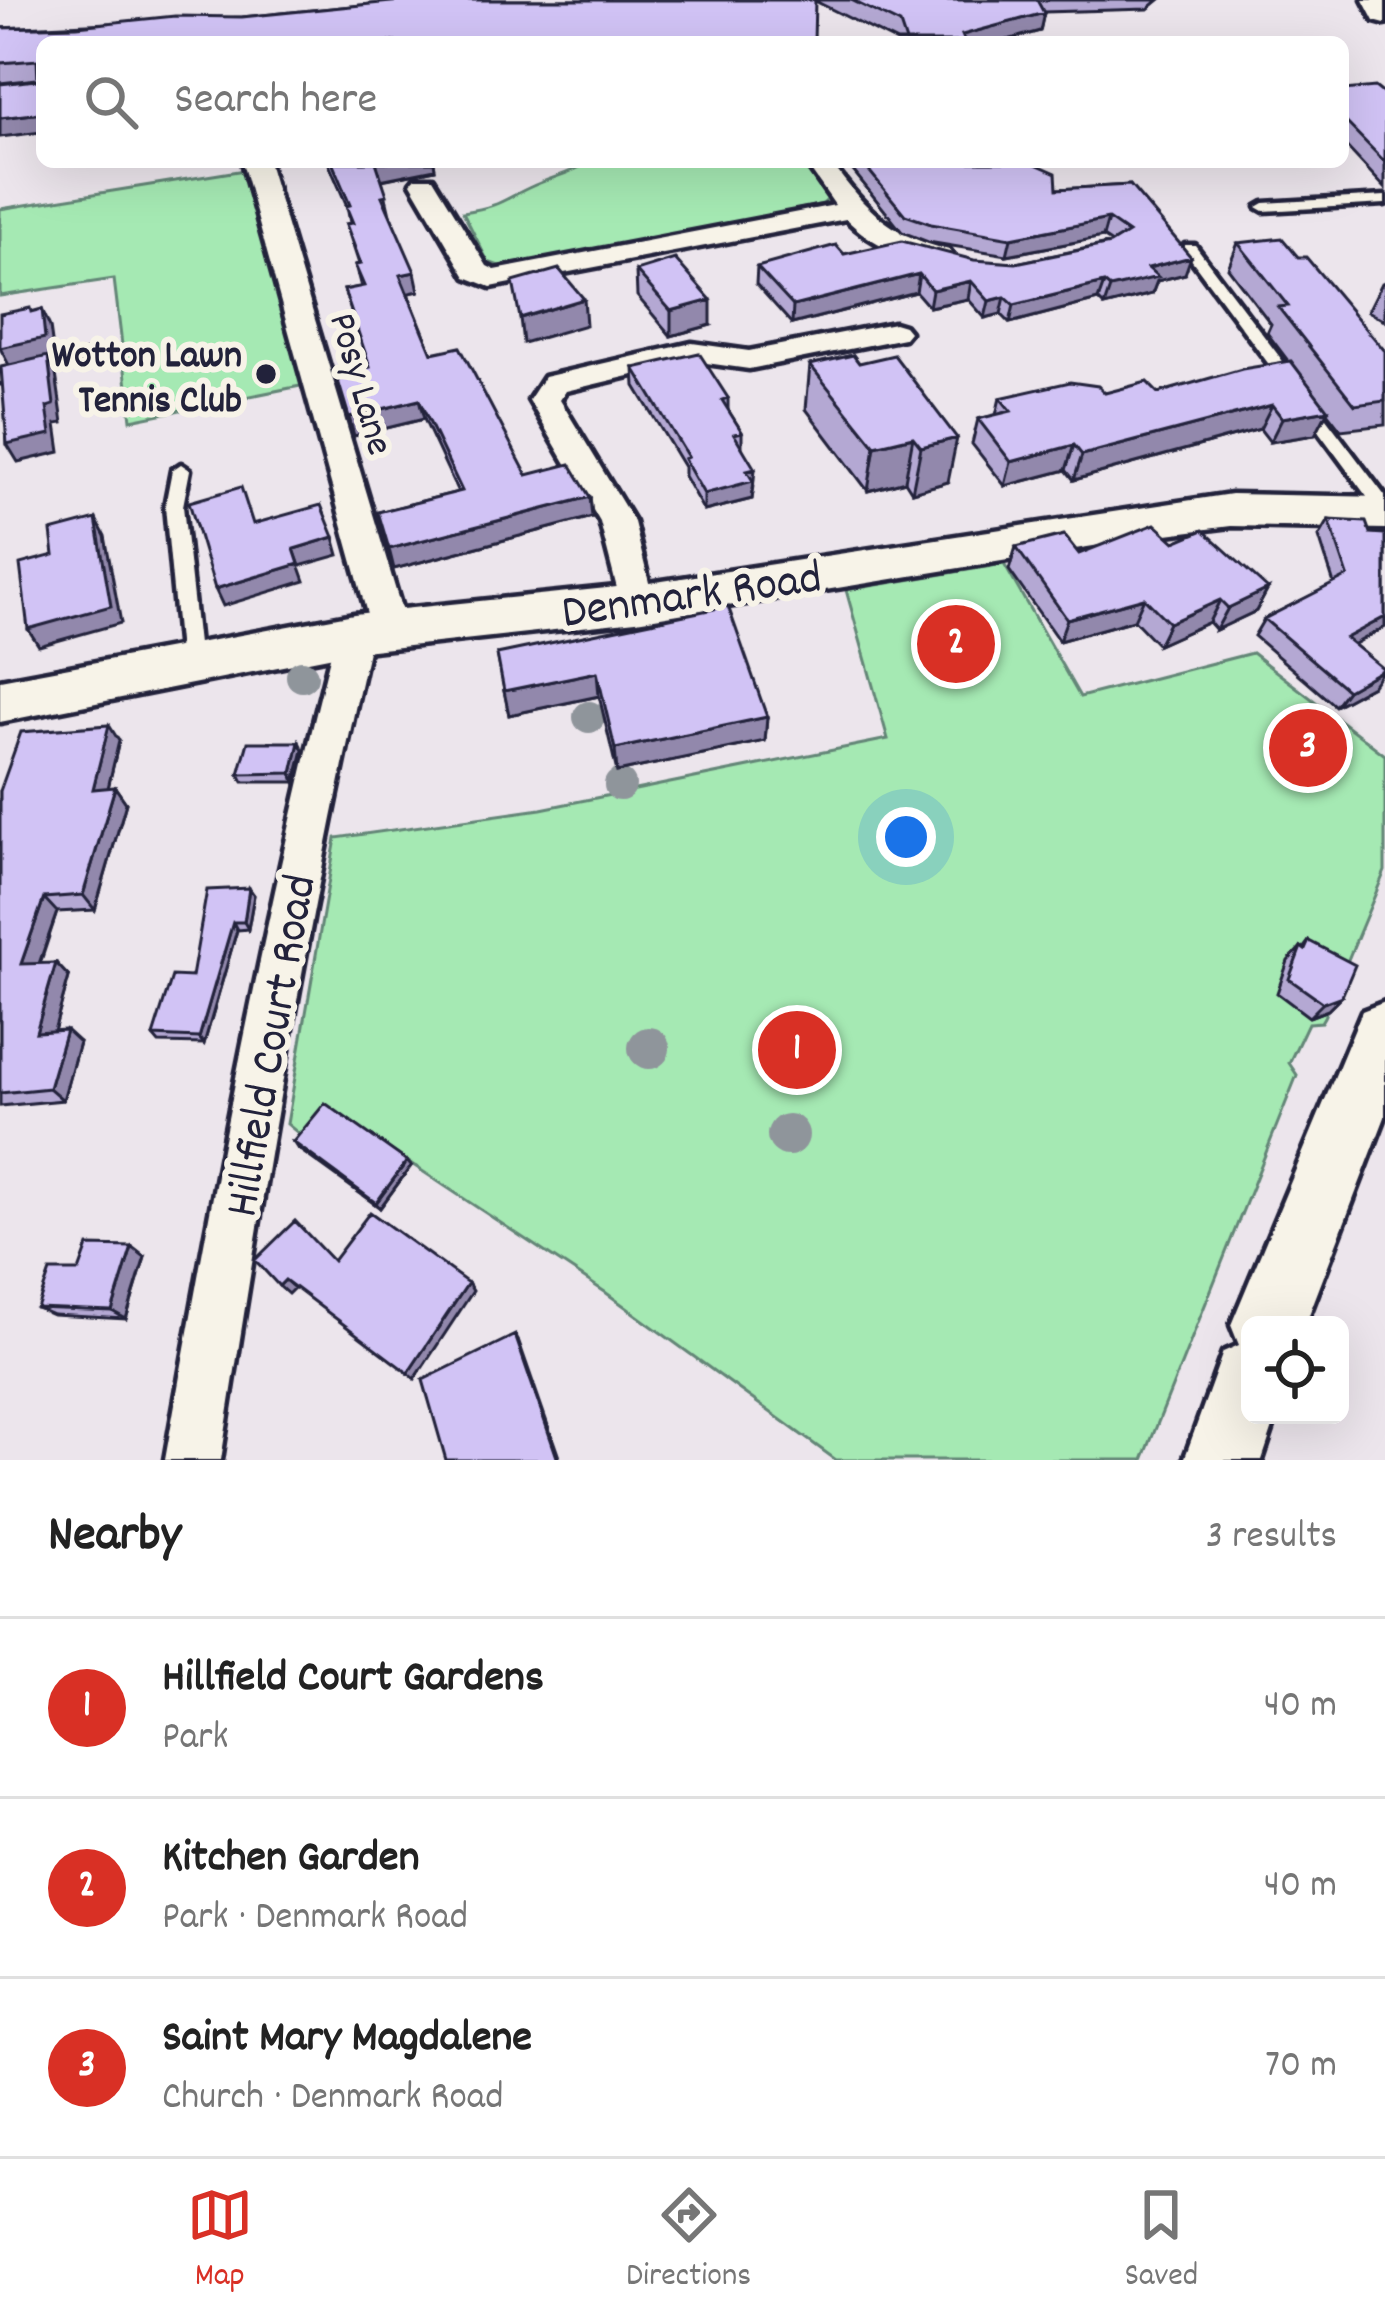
<!DOCTYPE html>
<html lang="en">
<head>
<meta charset="utf-8">
<style>
  body { margin:0; font-family:Dekko,sans-serif; background:#f2f2f2; color:#222 }
  .controls { position:absolute; right:36px; bottom:36px; display:grid; overflow:hidden; border-radius:18px; box-shadow:0 12px 48px #0002 }
  .controls button { width:108px; height:108px; display:grid; place-items:center; padding:0; border:0; border-bottom:3px solid #e0e0e0; background:#fff; color:#222; font:60px sans-serif }
  .you { position:absolute; left:906px; top:837px; width:42px; height:42px; margin:-30px; border:9px solid #fff; border-radius:50%; background:#1a73e8; box-shadow:0 0 0 18px #1a73e833 }
  .badge { display:grid; place-items:center; width:78px; height:78px; border-radius:50%; background:#d93025; color:#fff; font-size:39px; font-weight:700 }
  .pin { position:absolute; translate:-50% -50%; border:6px solid #fff; box-shadow:0 3px 12px #0006 }
  .list { margin:0; padding:0; list-style:none }
  h2 { display:flex; justify-content:space-between; align-items:center; height:156px; margin:0; padding:0 48px; font-size:51px }
  h2 small { font-size:39px; font-weight:400; color:#767676 }
  .list li { display:grid; grid-template-columns:78px 1fr auto; gap:36px; align-items:center; box-sizing:border-box; height:180px; padding:0 48px; border-top:3px solid #e0e0e0 }
  .list b { display:block; font-size:45px; white-space:nowrap }
  .list p { margin:0; font-size:39px; white-space:nowrap; color:#767676 }
  .list em { font-size:39px; font-style:normal; color:#767676 }
  .icon { flex:none; width:66px; height:66px; fill:none; stroke:currentColor; stroke-width:2; stroke-linecap:round; stroke-linejoin:round }
  .map { position:relative; flex:none; width:1385px; height:1460px; overflow:hidden }
  .search { position:absolute; background:#fff; box-shadow:0 12px 48px #0002; left:36px; right:36px; top:36px; height:132px; display:flex; align-items:center; gap:30px; box-sizing:border-box; padding:0 42px; border-radius:18px; color:#767676; font-size:45px }
  .sheet { height:696px; background:#fff }
  nav { display:flex; justify-content:space-around; align-items:center; box-sizing:border-box; height:168px; border-top:3px solid #e0e0e0; background:#fff; font-size:33px; color:#767676 }
  nav a { display:grid; justify-items:center; gap:6px }
  nav .on { color:#d93025 }
  .map>svg:first-child { display:block }
  .green { fill:#a5e9b3; stroke:#648677; stroke-width:3 }
  .lines { fill:none; stroke-linecap:round; stroke-linejoin:round }
  .lane-casing { stroke:#22223b; stroke-width:9 }
  .street-casing { stroke:#22223b; stroke-width:9 }
  .secondary-casing { stroke:#22223b; stroke-width:9 }
  .lane { fill:#f7f3e8; fill-rule:evenodd }
  .street { fill:#f7f3e8; fill-rule:evenodd }
  .secondary { fill:#f7f3e8; fill-rule:evenodd }
  .tree { fill:#8f959b }
  .wall { fill:#b4a8d3; stroke:#22223b; stroke-width:3 }
  .shaded-wall { fill:#9288ac; stroke:#22223b; stroke-width:3 }
  .building { fill:#d1c3f5; stroke:#22223b; stroke-width:3 }
  .poi-dot { fill:#22223b; stroke:#f7f3e8; stroke-width:4.5 }
  .labels { text-anchor:middle; stroke-width:12; stroke-linejoin:round; paint-order:stroke }
  .far-poi-label { font-size:39px; font-weight:bold; fill:#22223b; stroke:#f7f3e8; text-anchor:end }
  .far-street-label { font-size:39px; fill:#22223b; stroke:#f7f3e8 }
  .street-label { font-size:48px; fill:#22223b; stroke:#f7f3e8 }
</style>
</head>
<body>
<div class="map">
<svg width="1385" height="1460" viewBox="0 0 1385 1460">
  <rect width="100%" height="100%" fill="#ece5ec"/>
  <filter id="ink" filterUnits="userSpaceOnUse"><feTurbulence type="fractalNoise" baseFrequency=".00833" numOctaves="2"/><feDisplacementMap in="SourceGraphic" scale="24" xChannelSelector="R" yChannelSelector="G"/><feConvolveMatrix kernelMatrix="1 2 1 2 8 2 1 2 1" color-interpolation-filters="sRGB"/></filter>
  <g filter="url(#ink)">
    <!-- green -->
    <path class="green" d="M589 162H806L832 195 823 204 513 271 488 262 463 212C503 206 503 199 535 185 555 176 570 174 589 162Z
      M257 168 320 382 131 420 114 279 0 296V209Z
      M1004 564 1080 697 1252 653 1385 755V871L1324 1017 1321 1022 1308 1023 1289 1063 1297 1075 1143 1460H836L605 1292 330 1110 305 1139 287 1124 336 838 541 809 888 739 846 590Z"/>
    <g class="lines">
      <defs>
        <path id="lane" d="M1385 196V204L1264 211 1257 207 1264 203Z
          M1185 245H1195L1385 496V515L1379 513 1185 251Z
          M88 353 94 355V361L0 382V372Z
          M181 464 190 470 183 506 200 663 190 671 180 663 165 506 172 470Z"/>
        <path id="street" d="M242 162H268L407 628 402 638 389 642 376 638 371 628Z
          M805 162H831C864 209 892 236 949 250L953 256 939 264C902 256 873 246 846 219L491 287 466 277 411 183 415 178H433L487 266 495 270 835 205Z
          M894 323 904 326 909 332 904 338 749 369 692 361 566 391 560 400 634 522 654 603 649 612 636 616 623 612 600 522 529 400 544 377 692 343 749 351Z
          M354 619 367 623 372 633C309 907 264 1182 221 1460H165C214 1182 266 907 336 633L341 623Z"/>
        <path id="secondary" d="M1363 0H1385V24L1374 21Z
          M1231 494 1385 497V529L1231 526 1167 534 636 621 354 652 0 722V680L354 614 636 585Z
          M1385 1002V1117L1305 1325H1250V1415H1277L1262 1460H1184L1223 1352 1239 1345 1231 1325 1362 1011Z"/>
      </defs>
      <!-- lane casing -->
      <use href="#lane" class="lane-casing"/>
      <!-- street casing -->
      <use href="#street" class="street-casing"/>
      <!-- secondary casing -->
      <use href="#secondary" class="secondary-casing"/>
      <!-- lane -->
      <use href="#lane" class="lane"/>
      <!-- street -->
      <use href="#street" class="street"/>
      <!-- secondary -->
      <use href="#secondary" class="secondary"/>
    </g>
    <!-- trees -->
    <g class="tree">
      <circle cx="302" cy="676" r="16"/>
      <circle cx="589" cy="717" r="16"/>
      <circle cx="620" cy="785" r="16"/>
      <circle cx="649" cy="1048" r="21"/>
      <circle cx="788" cy="1135" r="21"/>
    </g>
    <!-- wall -->
    <path class="wall" d="M411 0H1159L1148 9 1044 12 1040 31 1000 42H897L815 1 42 42V132L38 79 0 83V28L242 17Z
      M1343 90 1385 95V188L1343 143Z
      M328 162H434L435 169 382 180 390 214 419 291 408 293 432 353 527 475 590 497 592 517 394 569 378 512 458 492 424 419 354 436 336 374 369 367 344 290 361 287 355 265 359 264 346 224 350 223 347 206Z
      M851 162H1031L1057 189 1130 185 1185 274 1157 281 1152 294 1104 306 1098 300 1010 323 1001 314 985 318 968 299 929 307 916 292 792 324 756 284 757 267 844 254 1016 263 1112 243 1103 237 1007 255 928 242 902 232 850 167Z
      M1238 243 1298 257 1385 351V425L1341 430 1327 412 1315 435 1270 442 1260 429 1074 480 1066 470 1005 486 972 444 978 419 996 415 1000 398 1105 393H1158L1289 362 1267 333 1271 324 1228 268Z
      M636 271 711 325 671 336 637 296Z
      M1385 282V321L1368 311 1382 283Z
      M853 355 948 482 912 492 905 481 868 491 806 409 810 365Z
      M634 368 728 398V410L742 432V447L754 486 752 499 704 511 684 476V467L635 386Z
      M1329 520 1370 533 1385 534V627L1354 644 1372 686 1335 706 1254 636 1264 619 1334 584 1319 537Z
      M1175 542 1268 589 1256 611 1216 630 1209 622 1158 645 1134 620 1059 641 1009 570 1016 547 1079 554Z
      M497 654 767 717 765 741 617 772 599 696 509 715Z
      M119 741 108 788 115 787 126 803 95 910 57 912 40 964 56 963 69 977 54 1031 79 1042 63 1100 0 1106V791Z
      M303 750 295 782H243L239 774Z
      M249 888 254 895 248 929 237 930 204 1044 159 1043 153 1036Z
      M1309 941 1342 996 1328 1010 1309 1017 1277 993 1288 961 1301 947 1303 949Z
      M293 1142 411 1166 380 1208 297 1148Z
      M145 1257 126 1319 53 1315 37 1308Z"/>
    <!-- shaded-wall -->
    <path class="shaded-wall" d="M1044 13 1040 31 1000 42H961L962 35Z
      M42 113V132L0 137V118Z
      M376 162H434L435 169 380 180Z
      M1108 219 1103 237 1007 255 1011 238Z
      M1191 257 1185 274 1157 281 1152 294 1104 306 1110 288 1148 268Z
      M415 272 419 291 405 294 400 275Z
      M919 274 916 292 792 324 793 306Z
      M971 281 968 299 929 307 932 290Z
      M1104 283 1098 300 1010 323 1014 305Z
      M1005 297 1001 314 985 318 989 301Z
      M584 299 586 325 523 343 520 318Z
      M711 300V325L671 336V311Z
      M42 309 50 327 54 356 48 357 56 374 63 423 56 424 60 452 18 462 7 444 9 365 0 348Z
      M419 400 424 419 354 436 349 417Z
      M1272 405 1260 429 1074 480 1082 455Z
      M1328 410 1315 435 1270 442 1282 418Z
      M913 437 905 481 868 491 875 446Z
      M957 438 948 482 912 492 921 447Z
      M1074 445 1066 470 1005 486 1011 462Z
      M755 469 752 499 704 511V494L747 471Z
      M590 497 592 517 394 569 389 549Z
      M96 519 105 536 121 623 39 646 28 629Z
      M334 537 339 555 300 566 294 549Z
      M299 564 305 581 223 606 215 589Z
      M1268 589 1256 611 1216 630 1228 608Z
      M1144 598 1134 620 1059 641 1067 619Z
      M1220 600 1209 622 1158 645 1169 623Z
      M1385 617V627L1335 655 1346 638Z
      M1384 669 1372 686 1335 706 1347 690Z
      M597 672 599 696 509 715 504 691Z
      M767 717 765 741 617 772 615 749Z
      M109 725 119 741 104 805 93 789Z
      M299 742 303 750 295 782 292 773Z
      M115 787 126 803 95 910 83 895Z
      M249 888 254 895 248 929 244 922Z
      M44 898 57 912 34 978 21 964Z
      M233 922 237 930 204 1044 199 1038Z
      M56 963 69 977 50 1045 36 1032Z
      M1342 996 1328 1010 1309 1017 1323 1003Z
      M66 1030 79 1042 63 1100 49 1088Z
      M407 1161 411 1166 380 1208 376 1203Z
      M132 1247 145 1257 126 1319 112 1311Z
      M285 1280 294 1288 288 1294 279 1286Z
      M468 1283 473 1291 415 1379 408 1373Z
      M515 1335 519 1342 560 1460H558Z"/>
    <!-- building -->
    <path class="building" d="M411 0H815L814 42H42V113L0 118V84L38 80 37 60 0 63V28L77 26 175 16 242 17Z
      M851 0H1037L1044 13 962 35 965 42H906L900 24Z
      M1375 87 1385 95V162L1343 119V90Z
      M332 162H376L387 195 382 196 415 272 400 275 432 353 460 347 527 475 570 464 590 497 389 549 378 512 462 491 419 400 349 417 336 374 370 367 344 290 364 286 355 265 361 264 346 224 353 223 346 206 350 205Z
      M862 162H1031L1056 173 1057 189 1130 185 1191 257 1148 268 1158 277 1110 288 1104 283 1014 305 1005 297 989 301 971 281 932 290 919 274 793 306 757 267 836 245 844 254 902 241 974 260 1016 263 1110 244 1128 233 1108 219 1011 238 931 224 905 215Z
      M1282 238 1298 257H1306L1385 351V401L1355 405 1278 307 1288 306 1238 243Z
      M675 259 711 300 671 311 636 271Z
      M559 269 584 299 520 318 513 282Z
      M30 308 31 312 42 309 45 338 0 348V314Z
      M699 353 728 398 722 400 742 432 734 434 755 469 747 471 753 481 704 494 684 459 688 457 634 368Z
      M853 355 859 363 894 355 957 438 921 447 913 437 875 446 810 365Z
      M48 356 54 405 47 407 51 434 7 444 1 367Z
      M1291 361 1328 410 1282 418 1272 405 1082 455 1074 445 1011 462 978 419 1011 411 1000 398 1070 382 1098 386 1105 393 1147 382 1158 393 1242 369Z
      M241 487 253 524 321 505 334 537 294 549 299 564 215 589 189 502Z
      M96 519 111 606 28 629 20 564 54 555 51 531Z
      M1329 520 1366 522 1370 533 1385 534V617L1346 638 1384 669 1347 690 1264 619 1348 576Z
      M1155 524 1175 542 1203 530 1268 589 1228 608 1220 600 1169 623 1144 598 1067 619 1016 547 1064 535 1079 554Z
      M728 606 767 717 615 749 597 672 504 691 497 654Z
      M109 725 93 789 115 787 83 895 44 898 21 964 56 963 36 1032 66 1030 49 1088 0 1093V791L21 732Z
      M248 742H299L292 773 239 774Z
      M249 888 244 922H233L199 1038 153 1036 172 976 192 977 207 890Z
      M1309 941 1355 965 1342 996 1323 1003 1289 979 1301 947 1305 950Z
      M325 1103 407 1161 376 1203 293 1142Z
      M370 1212 468 1283 408 1373 285 1280 279 1286 255 1260 295 1221 333 1261Z
      M88 1246 132 1247 112 1311 37 1308 50 1271H79Z
      M515 1335 558 1460H446L423 1380Z"/>
  </g>
  <!-- markers -->
  <circle class="poi-dot" cx="266" cy="374" r="12"/>
  <g class="labels">
    <!-- far-poi labels -->
    <g class="far-poi-label">
      <text x="242" y="366">Wotton Lawn<tspan x="242" dy="45">Tennis Club</tspan></text>
    </g>
    <!-- far-street labels -->
    <g class="far-street-label">
      <text transform="translate(364 383) rotate(74)" y="14">Posy Lane</text>
    </g>
    <!-- street labels -->
    <g class="street-label">
      <text transform="translate(691 591) rotate(-8)" y="17">Denmark Road</text>
      <text transform="translate(267 1045) rotate(-80)" y="17">Hillfield Court Road</text>
    </g>
  </g>
</svg>
<div class="controls">
<button><svg class="icon" aria-label="locate" viewBox="0 0 24 24"><circle cx="12" cy="12" r="6"/><path d="M12 2v4M12 18v4M2 12h4M18 12h4"/></svg></button>
</div>
<div class="you"></div>
<div class="pin badge" style="left:797px;top:1050px">1</div>
<div class="pin badge" style="left:956px;top:644px">2</div>
<div class="pin badge" style="left:1308px;top:748px">3</div>
<div class="search"><svg class="icon" aria-label="search" viewBox="0 0 24 24"><circle cx="10" cy="10" r="6"/><path d="M15 15l6 6"/></svg>Search here</div>
</div>
<section class="sheet">
<h2>Nearby<small>3 results</small></h2>
<ul class="list">
<li><span class="badge">1</span><div><b>Hillfield Court Gardens</b><p>Park</p></div><em>40 m</em></li>
<li><span class="badge">2</span><div><b>Kitchen Garden</b><p>Park · Denmark Road</p></div><em>40 m</em></li>
<li><span class="badge">3</span><div><b>Saint Mary Magdalene</b><p>Church · Denmark Road</p></div><em>70 m</em></li>
</ul>
</section>
<nav>
<a class="on"><svg class="icon" aria-label="map" viewBox="0 0 24 24"><path d="M3 6l6-2 6 2 6-2v14l-6 2-6-2-6 2zM9 4v14M15 6v14"/></svg>Map</a>
<a><svg class="icon" aria-label="directions" viewBox="0 0 24 24"><path d="M12 3l9 9-9 9-9-9zM9 14v-3h6M13 9l2 2-2 2"/></svg>Directions</a>
<a><svg class="icon" aria-label="saved" viewBox="0 0 24 24"><path d="M7 4h10v16l-5-4-5 4z"/></svg>Saved</a>
</nav>
</body>
</html>
